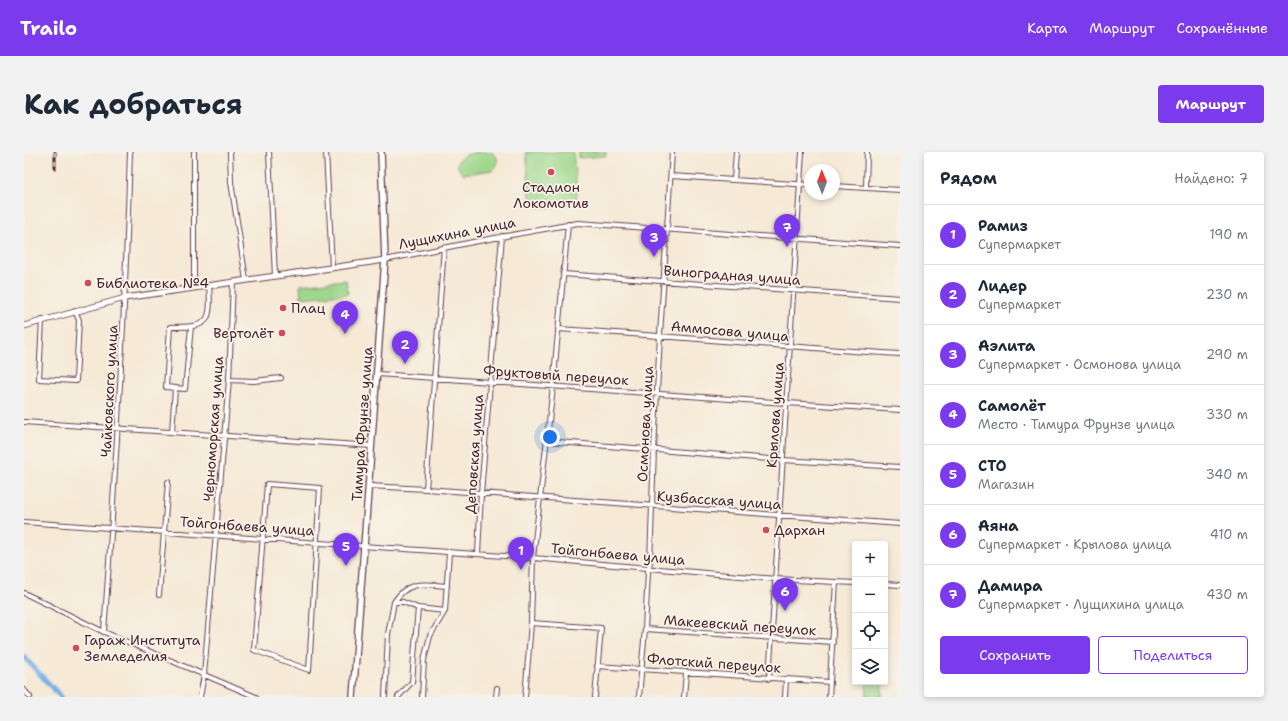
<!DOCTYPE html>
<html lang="ru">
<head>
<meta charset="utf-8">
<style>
  body { margin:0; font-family:"Shantell Sans",sans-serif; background:#f2f2f3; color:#1f2937 }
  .controls { position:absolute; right:12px; bottom:12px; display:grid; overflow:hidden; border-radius:4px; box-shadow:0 2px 6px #0003 }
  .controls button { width:36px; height:36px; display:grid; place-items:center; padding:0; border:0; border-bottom:1px solid #e0e1e3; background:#fff; color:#1f2937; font:20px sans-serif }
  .compass { position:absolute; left:780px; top:12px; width:36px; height:36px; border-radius:50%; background:#fff; box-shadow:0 2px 6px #0003; rotate:359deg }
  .you { position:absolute; left:526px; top:285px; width:14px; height:14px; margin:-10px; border:3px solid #fff; border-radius:50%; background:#1a73e8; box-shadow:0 0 0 6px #1a73e833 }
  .badge { display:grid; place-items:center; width:26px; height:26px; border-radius:50%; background:#7c3aed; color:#fff; font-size:13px; font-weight:700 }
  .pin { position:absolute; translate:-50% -33px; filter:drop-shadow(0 1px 2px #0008) }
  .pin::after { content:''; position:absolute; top:21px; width:14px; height:12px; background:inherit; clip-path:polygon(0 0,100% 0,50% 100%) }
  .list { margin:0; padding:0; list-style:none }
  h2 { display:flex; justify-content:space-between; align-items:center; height:52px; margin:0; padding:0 16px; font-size:17px }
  h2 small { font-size:13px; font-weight:400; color:#747a83 }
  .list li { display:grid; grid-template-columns:26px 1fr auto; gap:12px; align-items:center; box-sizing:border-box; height:60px; padding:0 16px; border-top:1px solid #e0e1e3 }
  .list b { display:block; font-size:15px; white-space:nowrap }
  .list p { margin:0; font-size:13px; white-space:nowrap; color:#747a83 }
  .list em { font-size:13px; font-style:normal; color:#747a83 }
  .actions { display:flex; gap:8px; padding:12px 16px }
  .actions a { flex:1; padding:9px 0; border:1px solid #7c3aed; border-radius:4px; text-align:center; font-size:14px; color:#7c3aed }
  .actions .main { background:#7c3aed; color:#fff }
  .icon { flex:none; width:22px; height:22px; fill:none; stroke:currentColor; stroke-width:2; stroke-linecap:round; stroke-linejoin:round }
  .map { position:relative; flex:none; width:876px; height:545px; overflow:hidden; border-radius:4px }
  header { display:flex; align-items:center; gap:24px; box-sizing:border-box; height:56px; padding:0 20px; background:#7c3aed; color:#fff }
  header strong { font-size:19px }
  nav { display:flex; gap:22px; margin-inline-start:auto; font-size:14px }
  .intro { display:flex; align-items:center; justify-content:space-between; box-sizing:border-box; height:96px; padding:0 24px }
  h1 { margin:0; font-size:28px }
  .button { padding:10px 18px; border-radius:4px; background:#7c3aed; color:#fff; font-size:14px; font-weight:700 }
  main { display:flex; gap:24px; padding:0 24px }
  aside { flex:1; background:#fff; border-radius:4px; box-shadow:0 2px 6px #0003 }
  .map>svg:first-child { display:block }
  .green { fill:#9dd78b; stroke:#747b5b }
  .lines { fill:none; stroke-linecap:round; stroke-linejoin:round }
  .canal { stroke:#73afe5; stroke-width:5 }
  .minor-casing { stroke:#643d45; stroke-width:6 }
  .tertiary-casing { stroke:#643d45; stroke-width:7 }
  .secondary-casing { stroke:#643d45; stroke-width:8 }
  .minor { stroke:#fff; stroke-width:4 }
  .tertiary { stroke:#fff; stroke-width:5 }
  .secondary { stroke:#fff; stroke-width:5.5 }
  .rail-casing { stroke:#4a1f2b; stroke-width:3 }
  .rail { stroke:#f7f3e8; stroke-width:1.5; stroke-dasharray:4.5; stroke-linecap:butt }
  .poi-dot { fill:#d1495b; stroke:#f7f3e8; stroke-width:1.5 }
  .labels { text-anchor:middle; stroke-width:3.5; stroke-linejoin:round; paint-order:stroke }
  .poi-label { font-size:14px; fill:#4a1f2b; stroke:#f7f3e8; text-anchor:start }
  .street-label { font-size:14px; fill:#4a1f2b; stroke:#f7f3e8 }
</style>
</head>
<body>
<header>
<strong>Trailo</strong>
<nav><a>Карта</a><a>Маршрут</a><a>Сохранённые</a></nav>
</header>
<div class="intro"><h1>Как добраться</h1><a class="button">Маршрут</a></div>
<main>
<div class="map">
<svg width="876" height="545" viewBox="0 0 876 545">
  <rect width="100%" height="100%" fill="#f7f3e8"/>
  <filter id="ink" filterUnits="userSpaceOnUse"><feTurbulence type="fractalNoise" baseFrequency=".025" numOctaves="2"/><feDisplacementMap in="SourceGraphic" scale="8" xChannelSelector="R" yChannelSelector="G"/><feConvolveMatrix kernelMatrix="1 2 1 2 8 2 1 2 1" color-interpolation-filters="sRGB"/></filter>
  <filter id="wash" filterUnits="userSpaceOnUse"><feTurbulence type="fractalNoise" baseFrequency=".012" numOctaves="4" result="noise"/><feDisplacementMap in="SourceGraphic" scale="16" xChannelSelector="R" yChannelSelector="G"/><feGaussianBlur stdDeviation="0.9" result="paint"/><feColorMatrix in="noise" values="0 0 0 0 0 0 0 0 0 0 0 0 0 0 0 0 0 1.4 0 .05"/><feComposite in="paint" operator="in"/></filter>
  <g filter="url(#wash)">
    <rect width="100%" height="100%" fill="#f6e9d6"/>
    <!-- green -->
    <path class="green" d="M467 0C475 4 476 12 469 18L439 22C436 19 433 16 434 11 436 0 458 0 467 0Z
      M502 0H549L553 39V44L550 50C542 54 517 59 510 53 507 50 507 47 506 44Z
      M555 0H582V4L555 6Z
      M322 128 324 142 277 146 276 133Z
      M842 530H858V545H843Z"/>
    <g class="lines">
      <!-- canal -->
      <path class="canal" d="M0 505 37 545"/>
    </g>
  </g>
  <g filter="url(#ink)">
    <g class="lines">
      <defs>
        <path id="minor" d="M170 0V136
          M206 0 207 30 222 128
          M245 0 251 124
          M302 0 308 115
          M647 24 786 33
          M710 28 712 0
          M810 34 876 38
          M842 36 843 0
          M361 108 449 90 554 71 876 94
          M539 122 876 146
          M18 168 15 227 52 229 55 168 51 159
          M167 175 161 237 142 235 146 175C184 175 188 173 185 133
          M534 177C648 184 762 195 876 202
          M354 222 763 251 876 258
          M205 228 230 229 257 226
          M0 270 348 294
          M148 280 151 237
          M522 289 759 308 876 315
          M243 332 296 336 285 518 230 498Z
          M345 334 402 337 876 372
          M402 337 420 95
          M0 370 509 406 752 427 831 431
          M454 402 457 341 478 84
          M861 432 876 433
          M0 441 80 480 232 545
          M135 443 144 330
          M370 450C384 428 400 432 423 434
          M507 471 577 476 571 545
          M621 477 809 490
          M80 480C92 320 101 160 106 0
          M573 514 806 530
          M745 527 778 0
          M0 538 6 545
          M176 545 180 523 205 228 209 130
          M361 545 364 482 370 450H379L394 456 421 459
          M374 545 388 530 394 456
          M398 545 400 508 406 484 421 459 425 400
          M472 545 473 536
          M501 545 507 471 509 406 529 235 544 72
          M615 545 621 477 624 420 626 410 630 297 636 183 648 0
          M660 545 662 521
          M761 545 762 527
          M805 545 812 430"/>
        <path id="tertiary" d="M0 174 101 146 361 108"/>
        <path id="secondary" d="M329 545 361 108 357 0"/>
      </defs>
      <!-- minor casing -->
      <use href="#minor" class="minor-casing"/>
      <!-- tertiary casing -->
      <use href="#tertiary" class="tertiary-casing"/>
      <!-- secondary casing -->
      <use href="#secondary" class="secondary-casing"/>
      <!-- minor -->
      <use href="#minor" class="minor"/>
      <!-- tertiary -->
      <use href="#tertiary" class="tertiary"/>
      <!-- secondary -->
      <use href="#secondary" class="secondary"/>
      <defs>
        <path id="rail" d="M31 0V17"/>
      </defs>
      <!-- rail casing -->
      <use href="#rail" class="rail-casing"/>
      <!-- rail -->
      <use href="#rail" class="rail"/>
    </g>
  </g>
  <!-- markers -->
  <g class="poi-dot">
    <circle cx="527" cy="20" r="4"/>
    <circle cx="64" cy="131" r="4"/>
    <circle cx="259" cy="156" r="4"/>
    <circle cx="258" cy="181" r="4"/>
    <circle cx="742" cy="378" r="4"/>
    <circle cx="52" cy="496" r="4"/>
  </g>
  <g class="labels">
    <!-- poi labels -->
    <g class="poi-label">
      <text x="527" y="40" text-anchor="middle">Стадион<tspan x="527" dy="16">Локомотив</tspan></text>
      <text x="72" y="136">Библиотека №4</text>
      <text x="267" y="161">Плац</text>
      <text x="250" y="186" text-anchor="end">Вертолёт</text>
      <text x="750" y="383">Дархан</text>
      <text x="60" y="493">Гараж Института<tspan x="60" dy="16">Земледелия</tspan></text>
    </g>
    <!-- street labels -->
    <g class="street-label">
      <text transform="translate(433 81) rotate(-11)" y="5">Лущихина улица</text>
      <text transform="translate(708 123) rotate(4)" y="5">Виноградная улица</text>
      <text transform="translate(706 179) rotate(5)" y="5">Аммосова улица</text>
      <text transform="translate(532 223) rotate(4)" y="5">Фруктовый переулок</text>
      <text transform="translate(85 239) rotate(-87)" y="5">Чайковского улица</text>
      <text transform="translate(751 263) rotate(-86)" y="5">Крылова улица</text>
      <text transform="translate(338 272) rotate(-86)" y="5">Тимура Фрунзе улица</text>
      <text transform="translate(621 272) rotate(-87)" y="5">Осмонова улица</text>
      <text transform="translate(189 277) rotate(-86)" y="5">Черноморская улица</text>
      <text transform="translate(450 302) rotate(-86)" y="5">Деповская улица</text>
      <text transform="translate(695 348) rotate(4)" y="5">Кузбасская улица</text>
      <text transform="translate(223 374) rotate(4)" y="5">Тойгонбаева улица</text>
      <text transform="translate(594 402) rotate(5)" y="5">Тойгонбаева улица</text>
      <text transform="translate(716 473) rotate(4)" y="5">Макеевский переулок</text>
      <text transform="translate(690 511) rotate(4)" y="5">Флотский переулок</text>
    </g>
  </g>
</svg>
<div class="controls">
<button>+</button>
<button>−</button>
<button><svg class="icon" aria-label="locate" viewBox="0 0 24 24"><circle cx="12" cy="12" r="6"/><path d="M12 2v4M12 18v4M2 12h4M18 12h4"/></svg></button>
<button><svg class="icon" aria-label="layers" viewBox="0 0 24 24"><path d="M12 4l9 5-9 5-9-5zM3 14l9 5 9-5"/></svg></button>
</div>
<svg class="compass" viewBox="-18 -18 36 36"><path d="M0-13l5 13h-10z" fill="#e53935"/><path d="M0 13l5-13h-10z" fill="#747a83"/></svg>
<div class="you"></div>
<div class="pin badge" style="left:497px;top:418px">1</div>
<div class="pin badge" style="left:381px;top:212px">2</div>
<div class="pin badge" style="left:630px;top:105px">3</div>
<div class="pin badge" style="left:321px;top:182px">4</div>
<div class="pin badge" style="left:322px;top:414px">5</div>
<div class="pin badge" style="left:761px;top:459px">6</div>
<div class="pin badge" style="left:763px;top:95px">7</div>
</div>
<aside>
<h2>Рядом<small>Найдено: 7</small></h2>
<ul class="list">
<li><span class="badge">1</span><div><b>Рамиз</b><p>Супермаркет</p></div><em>190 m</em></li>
<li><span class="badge">2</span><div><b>Лидер</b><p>Супермаркет</p></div><em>230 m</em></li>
<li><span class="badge">3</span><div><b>Аэлита</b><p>Супермаркет · Осмонова улица</p></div><em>290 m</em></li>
<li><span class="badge">4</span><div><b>Самолёт</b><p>Место · Тимура Фрунзе улица</p></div><em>330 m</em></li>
<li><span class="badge">5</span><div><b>СТО</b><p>Магазин</p></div><em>340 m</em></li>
<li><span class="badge">6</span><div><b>Аяна</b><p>Супермаркет · Крылова улица</p></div><em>410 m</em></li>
<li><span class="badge">7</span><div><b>Дамира</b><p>Супермаркет · Лущихина улица</p></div><em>430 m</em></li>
</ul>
<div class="actions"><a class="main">Сохранить</a><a>Поделиться</a></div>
</aside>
</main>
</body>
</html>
